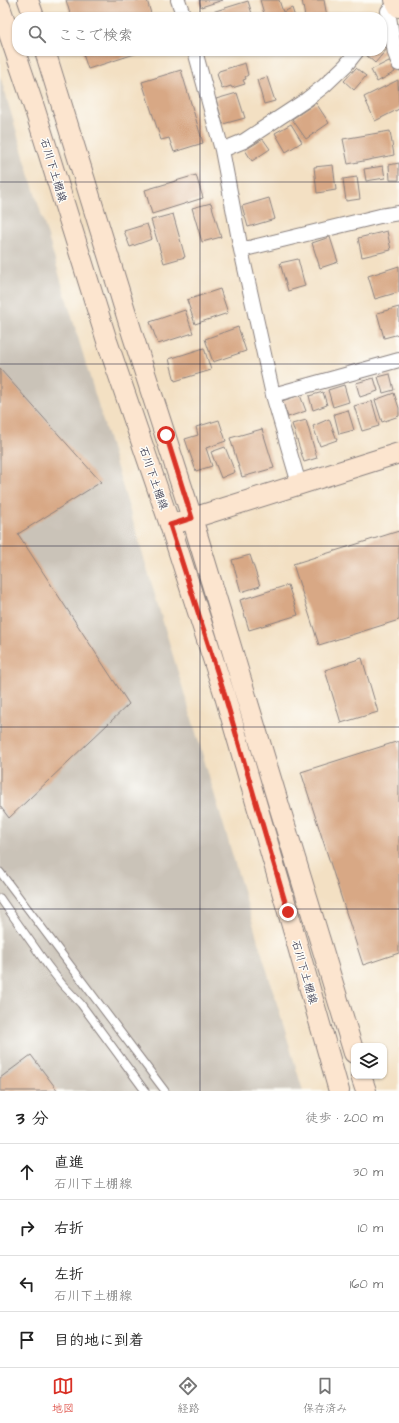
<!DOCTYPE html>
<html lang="ja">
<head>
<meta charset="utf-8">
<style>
  body { margin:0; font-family:"Architects Daughter","Klee One",sans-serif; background:#f2f2f2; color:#222 }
  .controls { position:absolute; right:12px; bottom:12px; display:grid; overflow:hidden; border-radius:8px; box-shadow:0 1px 3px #0004 }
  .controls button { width:36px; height:36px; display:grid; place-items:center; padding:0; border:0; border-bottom:1px solid #e0e0e0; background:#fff; color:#222; font:20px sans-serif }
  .stop { position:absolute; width:12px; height:12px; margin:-9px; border:3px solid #d93025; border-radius:50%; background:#fff }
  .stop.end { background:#d93025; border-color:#fff; box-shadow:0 1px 4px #0008 }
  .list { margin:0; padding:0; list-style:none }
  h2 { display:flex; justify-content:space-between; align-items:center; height:52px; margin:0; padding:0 16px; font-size:17px }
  h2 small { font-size:13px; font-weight:400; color:#767676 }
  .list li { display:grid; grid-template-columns:26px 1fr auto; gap:12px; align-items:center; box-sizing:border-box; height:56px; padding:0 16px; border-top:1px solid #e0e0e0 }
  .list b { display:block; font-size:15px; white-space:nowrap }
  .list p { margin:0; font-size:13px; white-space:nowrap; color:#767676 }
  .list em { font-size:13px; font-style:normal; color:#767676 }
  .icon { flex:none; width:22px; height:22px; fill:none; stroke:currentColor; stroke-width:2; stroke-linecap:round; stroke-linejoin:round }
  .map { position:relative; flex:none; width:399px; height:1091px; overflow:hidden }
  .search { position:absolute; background:#fff; box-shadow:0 1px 3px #0004; left:12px; right:12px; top:12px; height:44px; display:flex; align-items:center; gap:10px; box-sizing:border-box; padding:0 14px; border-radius:16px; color:#767676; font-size:15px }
  .sheet { height:276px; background:#fff }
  nav { display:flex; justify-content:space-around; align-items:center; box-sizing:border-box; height:56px; border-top:1px solid #e0e0e0; background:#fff; font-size:11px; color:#767676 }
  nav a { display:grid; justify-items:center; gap:2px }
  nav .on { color:#d93025 }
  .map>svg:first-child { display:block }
  .industrial { fill:#cac3b8 }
  .building { fill:#d8a885 }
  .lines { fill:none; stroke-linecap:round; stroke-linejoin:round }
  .lane-casing { stroke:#8a817f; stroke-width:9 }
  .street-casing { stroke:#8a817f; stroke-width:16 }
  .secondary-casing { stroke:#8a817f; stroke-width:22 }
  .lane { stroke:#fff; stroke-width:7 }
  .street { stroke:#fff; stroke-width:14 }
  .secondary { stroke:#fce5cf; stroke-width:20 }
  .route { stroke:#d93025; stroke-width:5 }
  .grid { fill:none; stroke:#22223b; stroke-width:1; stroke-opacity:0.55 }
  .labels { text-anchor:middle; stroke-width:3; stroke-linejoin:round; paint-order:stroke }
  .street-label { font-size:11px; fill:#22223b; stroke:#fdfcf7 }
</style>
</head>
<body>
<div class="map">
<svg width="399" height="1091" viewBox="0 0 399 1091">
  <rect width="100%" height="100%" fill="#fdfcf7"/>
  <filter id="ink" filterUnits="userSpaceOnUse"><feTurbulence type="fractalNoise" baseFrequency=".025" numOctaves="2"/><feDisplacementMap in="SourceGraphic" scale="8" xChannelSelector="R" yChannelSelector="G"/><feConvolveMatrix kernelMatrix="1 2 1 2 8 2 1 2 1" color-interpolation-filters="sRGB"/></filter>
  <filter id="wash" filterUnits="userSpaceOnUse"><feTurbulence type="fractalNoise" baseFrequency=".012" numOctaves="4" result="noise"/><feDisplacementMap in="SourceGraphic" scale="16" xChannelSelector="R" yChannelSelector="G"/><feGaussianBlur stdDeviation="0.9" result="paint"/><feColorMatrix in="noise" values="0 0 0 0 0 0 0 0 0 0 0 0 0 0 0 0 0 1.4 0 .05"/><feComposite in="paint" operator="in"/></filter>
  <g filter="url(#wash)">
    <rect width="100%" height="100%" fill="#f3e0c3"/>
    <!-- industrial -->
    <path class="industrial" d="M0 76 303 1091H0Z"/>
    <g id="blocks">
      <!-- building -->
      <path class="building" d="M66 0H147L152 17H71Z
        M199 0H223L201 7Z
        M260 0H279L283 12 292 8 295 17H265Z
        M302 0H324L327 17H305Z
        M248 1 253 17H210L209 13Z
        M382 45 387 49 375 63 365 54 368 51H382Z
        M82 51H144L88 69Z
        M389 61 395 72 377 82 371 70Z
        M245 63 248 75 245 77 246 79 243 80 245 84 232 88 231 86 222 89 217 74 219 71Z
        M356 68 366 76 354 90 344 81Z
        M181 70 203 143 174 152 169 138 161 140 142 82Z
        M267 77 275 101 264 104 257 80Z
        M398 80 399 109 375 121 364 97Z
        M237 93 245 118 223 124 216 99Z
        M316 103 329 123 306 139 292 119Z
        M291 124 302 142 286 152 275 133Z
        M390 131 394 155 348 164 343 139Z
        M263 139 270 149 252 161 245 150Z
        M399 163V180H390L389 165Z
        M333 165 336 190 317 193 314 167Z
        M383 166 385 178 366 181 364 169Z
        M196 175 203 198 152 214 145 190Z
        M357 177 360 199 346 201 343 179Z
        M269 198 275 219 248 227 242 206Z
        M211 203 221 237 202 242 192 208Z
        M173 214 185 257 164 263 151 220Z
        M147 224 152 239 130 247 124 231Z
        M387 231 391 250 362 257 358 238Z
        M330 237 338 262 320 268 312 243Z
        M298 259 305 286 288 291 280 263Z
        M399 266V292L375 299 368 276Z
        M220 289 228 313 195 324 187 300Z
        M399 307V334L384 338 377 313Z
        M185 310 193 333 158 344 150 322Z
        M238 327 246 351 213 362 205 339Z
        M204 348 211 370 175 381 169 359Z
        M0 369 101 482 18 534 129 704 9 818 0 806Z
        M390 374 394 390 383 393 378 377Z
        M374 378 378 391 360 397 356 383Z
        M344 385 349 402 333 407 328 390Z
        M323 392 327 405 313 410 309 396Z
        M394 393 399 408V416L382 422 375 400Z
        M300 395 306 411 288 417 282 401Z
        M372 401 379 426 362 431 354 406Z
        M348 410 354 430 339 434 334 414Z
        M329 419 337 440 320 446 313 426Z
        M219 420 226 441 206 448 212 466 196 471 185 439 198 435 196 427Z
        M306 420 317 458 304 462 292 424Z
        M262 429 274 468 242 477 230 438Z
        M225 447 235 472 221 478 211 452Z
        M399 531V620L319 645 293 564Z
        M250 555 260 586 241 592 232 560Z
        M288 585 298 615 249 630 240 600Z
        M362 658 378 712 341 723 325 670Z
        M399 741V953L363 965 301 772Z
        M31 1055 58 1091H0V1078Z"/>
    </g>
  </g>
  <g filter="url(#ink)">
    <use href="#blocks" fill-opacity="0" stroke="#8a817f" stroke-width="1"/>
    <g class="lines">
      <defs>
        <path id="lane" d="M0 872 165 1091
          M0 898 48 966 62 984 81 1004 145 1091"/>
        <path id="street" d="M178 0 184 17
          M388 11 395 53 399 64
          M195 51 222 150 241 250 273 395 299 484
          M222 150 244 141 306 100 324 86 346 65 357 51
          M241 250 380 216 399 213
          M273 395 399 360"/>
        <path id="secondary" d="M28 0 34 17
          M395 0 399 7
          M0 7 35 110 107 341 170 525 224 693 288 912 339 1091
          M45 51 133 336 192 518 354 1053
          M180 522 399 453
          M361 1076 366 1091"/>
      </defs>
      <!-- lane casing -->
      <use href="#lane" class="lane-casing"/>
      <!-- street casing -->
      <use href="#street" class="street-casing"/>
      <!-- secondary casing -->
      <use href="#secondary" class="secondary-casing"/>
      <!-- lane -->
      <use href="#lane" class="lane"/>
      <!-- street -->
      <use href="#street" class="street"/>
      <!-- secondary -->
      <use href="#secondary" class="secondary"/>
    </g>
  </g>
  <g class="lines" filter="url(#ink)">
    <!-- route -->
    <path class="route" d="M166 435 192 518 170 525 224 693 288 912"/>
  </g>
  <!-- grid -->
  <path class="grid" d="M200 0V17M200 51V1091M0 182H399M0 364H399M0 546H399M0 727H399M0 909H399"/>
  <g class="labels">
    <!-- street labels -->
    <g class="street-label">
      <text transform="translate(54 170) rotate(73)" y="4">石川下土棚線</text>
      <text transform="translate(154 478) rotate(71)" y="4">石川下土棚線</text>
      <text transform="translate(305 972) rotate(74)" y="4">石川下土棚線</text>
    </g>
  </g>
</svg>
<div class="controls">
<button><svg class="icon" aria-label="layers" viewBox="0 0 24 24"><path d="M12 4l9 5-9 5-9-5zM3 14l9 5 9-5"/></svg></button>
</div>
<div class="stop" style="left:166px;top:435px"></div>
<div class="stop end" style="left:288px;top:912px"></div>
<div class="search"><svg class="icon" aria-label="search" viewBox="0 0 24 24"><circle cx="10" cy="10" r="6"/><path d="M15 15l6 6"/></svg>ここで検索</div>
</div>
<section class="sheet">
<h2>3 分<small>徒歩 · 200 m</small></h2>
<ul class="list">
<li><svg class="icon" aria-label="ahead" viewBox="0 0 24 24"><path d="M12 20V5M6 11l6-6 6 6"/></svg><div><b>直進</b><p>石川下土棚線</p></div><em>30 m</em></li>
<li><svg class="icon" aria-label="right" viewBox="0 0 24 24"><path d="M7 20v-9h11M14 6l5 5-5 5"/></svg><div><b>右折</b></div><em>10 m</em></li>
<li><svg class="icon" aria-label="left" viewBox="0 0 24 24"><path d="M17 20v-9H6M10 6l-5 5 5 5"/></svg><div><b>左折</b><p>石川下土棚線</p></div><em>160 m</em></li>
<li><svg class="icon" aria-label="arrive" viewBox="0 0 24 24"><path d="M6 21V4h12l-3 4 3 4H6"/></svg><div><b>目的地に到着</b></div></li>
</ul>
</section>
<nav>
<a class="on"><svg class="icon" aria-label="map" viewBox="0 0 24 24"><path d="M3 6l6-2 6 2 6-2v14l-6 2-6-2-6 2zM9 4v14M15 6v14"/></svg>地図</a>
<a><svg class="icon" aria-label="directions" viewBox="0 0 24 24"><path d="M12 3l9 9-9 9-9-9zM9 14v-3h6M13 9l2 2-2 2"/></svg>経路</a>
<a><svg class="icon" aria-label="saved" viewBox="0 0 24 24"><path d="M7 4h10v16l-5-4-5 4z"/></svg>保存済み</a>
</nav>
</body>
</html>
